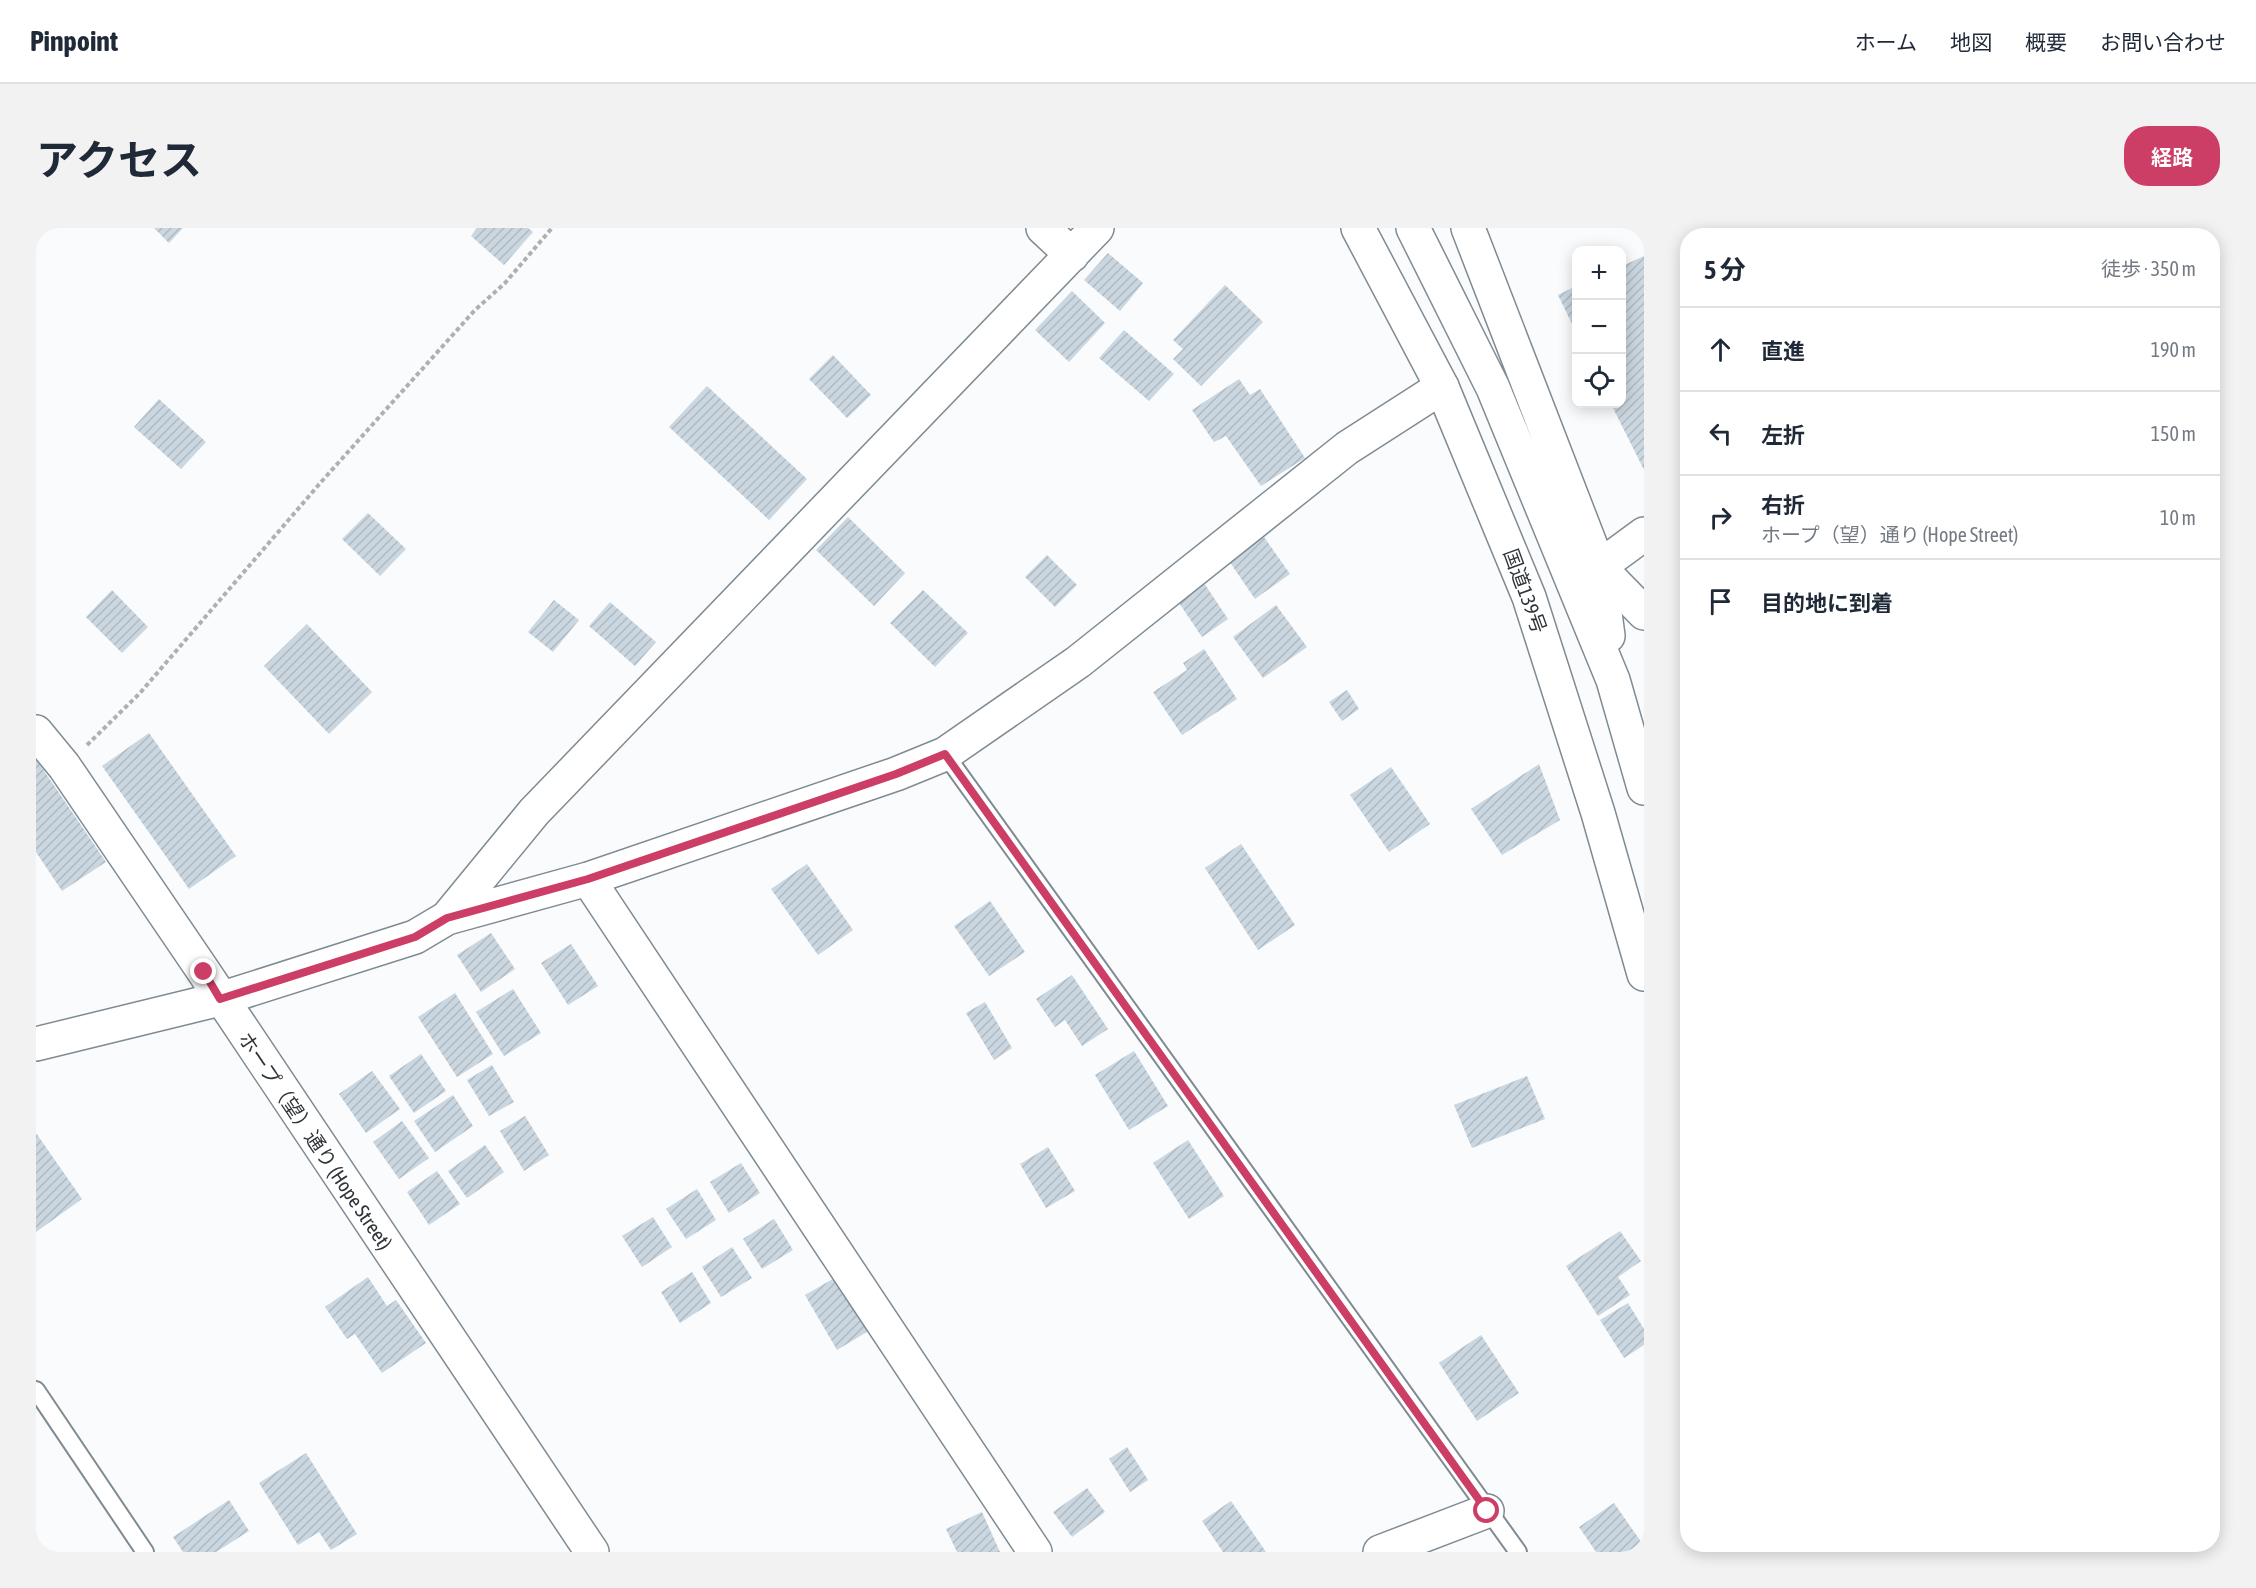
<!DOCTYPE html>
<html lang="ja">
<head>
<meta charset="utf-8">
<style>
  body { margin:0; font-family:"Asap Condensed","Noto Sans JP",sans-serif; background:#f2f2f3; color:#1f2937 }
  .controls { position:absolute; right:18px; top:18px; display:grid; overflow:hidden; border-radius:12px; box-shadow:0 3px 15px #0003 }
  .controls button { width:54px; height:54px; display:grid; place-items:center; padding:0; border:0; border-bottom:2px solid #e0e1e3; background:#fff; color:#1f2937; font:30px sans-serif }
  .stop { position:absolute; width:18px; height:18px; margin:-14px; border:4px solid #cc3e65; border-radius:50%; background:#fff }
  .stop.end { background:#cc3e65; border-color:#fff; box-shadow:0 2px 6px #0008 }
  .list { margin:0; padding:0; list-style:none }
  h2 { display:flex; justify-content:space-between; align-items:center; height:78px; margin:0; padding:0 24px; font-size:26px }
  h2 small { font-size:20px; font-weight:400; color:#747a83 }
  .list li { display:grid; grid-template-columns:39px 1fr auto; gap:18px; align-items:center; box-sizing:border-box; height:84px; padding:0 24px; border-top:2px solid #e0e1e3 }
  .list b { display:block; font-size:22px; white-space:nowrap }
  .list p { margin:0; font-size:20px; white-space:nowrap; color:#747a83 }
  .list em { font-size:20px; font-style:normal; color:#747a83 }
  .icon { flex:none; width:33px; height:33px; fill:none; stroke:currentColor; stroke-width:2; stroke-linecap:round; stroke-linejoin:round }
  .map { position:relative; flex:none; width:1608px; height:1324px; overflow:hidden; border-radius:24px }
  header { display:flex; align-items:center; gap:36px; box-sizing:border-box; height:84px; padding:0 30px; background:#fff; border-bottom:2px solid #e0e1e3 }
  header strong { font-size:28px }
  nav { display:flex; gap:33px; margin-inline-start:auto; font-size:21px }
  .intro { display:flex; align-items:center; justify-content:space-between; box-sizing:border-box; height:144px; padding:0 36px }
  h1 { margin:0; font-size:42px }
  .button { padding:15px 27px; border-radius:24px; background:#cc3e65; color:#fff; font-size:21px; font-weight:700 }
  main { display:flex; gap:36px; padding:0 36px }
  aside { flex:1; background:#fff; border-radius:24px; box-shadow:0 3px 15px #0003 }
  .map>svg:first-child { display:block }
  .building { fill:url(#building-hatch) }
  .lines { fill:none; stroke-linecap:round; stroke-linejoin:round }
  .service-casing { stroke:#7f8b93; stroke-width:20 }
  .minor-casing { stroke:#7f8b93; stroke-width:36 }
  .trunk-casing { stroke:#7f8b93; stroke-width:36 }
  .path { stroke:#aeb1b4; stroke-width:4; stroke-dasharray:4.5 3; stroke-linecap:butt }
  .service { stroke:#fff; stroke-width:16 }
  .minor { stroke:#fff; stroke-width:33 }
  .trunk { stroke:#fff; stroke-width:33 }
  .route { stroke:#cc3e65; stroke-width:8 }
  .labels { text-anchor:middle; stroke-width:6; stroke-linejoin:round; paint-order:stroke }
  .street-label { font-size:20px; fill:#2f3438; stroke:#fff }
</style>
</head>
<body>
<header>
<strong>Pinpoint</strong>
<nav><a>ホーム</a><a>地図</a><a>概要</a><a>お問い合わせ</a></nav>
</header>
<div class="intro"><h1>アクセス</h1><a class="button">経路</a></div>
<main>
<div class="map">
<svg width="1608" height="1324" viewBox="0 0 1608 1324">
  <defs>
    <pattern id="building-hatch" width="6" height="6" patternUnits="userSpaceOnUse" patternTransform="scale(1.5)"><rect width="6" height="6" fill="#cbd7e0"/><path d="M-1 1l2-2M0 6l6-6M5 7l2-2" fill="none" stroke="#afb9c1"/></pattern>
  </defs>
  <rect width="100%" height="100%" fill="#f9fbfd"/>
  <!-- building -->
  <path class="building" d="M118 0H147L133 15Z
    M441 0H492L497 4 468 37 435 8Z
    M1072 25 1107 55 1084 83 1048 52Z
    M1608 28V242L1575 176H1586V38Z
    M1189 57 1227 94 1165 158 1137 131 1147 121 1137 112Z
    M1540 58V104L1522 67Z
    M1036 63 1069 95 1033 134 999 102Z
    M1088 102 1138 146 1113 173 1063 130Z
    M797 127 835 167 811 190 773 151Z
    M1203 151 1214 167 1224 161 1269 230 1225 258 1190 208 1178 214 1156 182Z
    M671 158 771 251 733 292 633 199Z
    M123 171 170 214 145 241 98 199Z
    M332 285 370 321 344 348 306 311Z
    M812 289 869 345 838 378 780 322Z
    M1228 309 1254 346 1219 371 1193 333Z
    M1011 327 1041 357 1019 379 989 349Z
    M1166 352 1192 391 1166 409 1139 369Z
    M76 362 112 399 86 425 50 389Z
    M887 362 932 405 899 439 854 395Z
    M518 372 543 392 517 424 492 404Z
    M574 374 620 414 599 438 553 398Z
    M1240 377 1271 419 1227 450 1197 409Z
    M271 396 336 464 293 506 228 438Z
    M1168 421 1201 471 1146 507 1117 464 1151 442 1147 435Z
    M1311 462 1323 481 1306 493 1293 474Z
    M113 505 200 628 153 661 66 538Z
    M0 531 70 634 26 663 0 624Z
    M1503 536 1524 592 1466 627 1435 581Z
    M1355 539 1394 596 1353 624 1314 567Z
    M1205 616 1259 697 1222 722 1169 640Z
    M771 636 817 702 782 727 735 661Z
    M954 673 989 724 953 748 918 698Z
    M455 705 479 741 445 764 421 727Z
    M535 716 562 758 532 777 505 735Z
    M1036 747 1072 801 1046 818 1029 792 1019 799 1000 771Z
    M477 761 505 805 468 828 440 784Z
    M419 765 457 826 421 849 382 789Z
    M949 774 976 820 958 832 930 785Z
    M1098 823 1132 878 1093 902 1059 847Z
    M385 826 410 863 378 885 353 848Z
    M456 837 478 874 453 888 431 852Z
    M336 843 364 881 330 905 303 866Z
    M1491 848 1509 891 1436 920 1418 877Z
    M417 867 437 898 399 924 378 893Z
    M489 888 513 927 488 943 464 903Z
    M366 893 393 930 363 951 337 914Z
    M0 905 46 971 0 1004Z
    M1152 912 1188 968 1153 991 1117 935Z
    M449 917 468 944 431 970 412 943Z
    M1012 919 1039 963 1010 980 984 936Z
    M705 935 724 965 693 985 674 954Z
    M401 943 424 976 393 997 371 964Z
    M661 961 680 992 650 1011 630 981Z
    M617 989 636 1019 606 1039 586 1008Z
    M738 991 757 1022 726 1041 707 1011Z
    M1584 1003 1605 1033 1582 1049 1594 1067 1562 1088 1530 1038Z
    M696 1019 716 1050 685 1069 666 1039Z
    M656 1044 675 1075 644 1095 625 1064Z
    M802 1048 834 1102 801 1122 769 1067Z
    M332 1049 351 1078 360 1072 390 1115 346 1145 319 1106 311 1111 289 1079Z
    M1592 1075 1608 1101V1117L1588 1130 1564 1092Z
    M1445 1107 1483 1165 1441 1193 1403 1135Z
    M1091 1219 1112 1252 1094 1264 1073 1231Z
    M270 1225 321 1306 295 1322 283 1304 262 1317 223 1255Z
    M1051 1260 1069 1284 1036 1309 1017 1284Z
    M193 1272 213 1303 180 1324H147L137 1309Z
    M1195 1273 1230 1324H1187L1166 1293Z
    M1578 1275 1608 1318V1324H1560L1543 1299Z
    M946 1284 964 1324H921L910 1301Z"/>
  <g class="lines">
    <defs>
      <path id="service" d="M909 526 1482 1324
        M0 1162 109 1324"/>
      <path id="minor" d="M1007 0 1036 27
        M1608 306 1563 339 1608 385
        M0 504 28 538 168 744 556 1324
        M552 651 999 1324
        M411 690 498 584 1061 0
        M0 816 184 771 379 709 411 690 552 651 860 546 909 526 1042 434 1311 220 1406 159
        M1344 1324 1451 1283"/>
      <path id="trunk" d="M1322 0 1406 159 1493 369 1562 585 1608 746
        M1377 0 1457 160 1577 452 1608 560
        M1432 0 1563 339 1572 408"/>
    </defs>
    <!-- service casing -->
    <use href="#service" class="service-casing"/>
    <!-- minor casing -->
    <use href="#minor" class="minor-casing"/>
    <!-- trunk casing -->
    <use href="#trunk" class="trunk-casing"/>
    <!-- path -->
    <path class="path" d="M51 517 104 465 286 253 439 82 469 55 516 0"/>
    <!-- service -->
    <use href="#service" class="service"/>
    <!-- minor -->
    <use href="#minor" class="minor"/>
    <!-- trunk -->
    <use href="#trunk" class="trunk"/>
  </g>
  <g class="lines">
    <!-- route -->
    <path class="route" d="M168 744 184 771 379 709 411 690 552 651 860 546 909 526 1451 1283"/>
  </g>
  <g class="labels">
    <!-- street labels -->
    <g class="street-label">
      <text transform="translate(1489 363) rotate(70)" y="7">国道139号</text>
      <text transform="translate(279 913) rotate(56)" y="7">ホープ（望）通り (Hope Street)</text>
    </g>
  </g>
</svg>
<div class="controls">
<button>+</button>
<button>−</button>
<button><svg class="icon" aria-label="locate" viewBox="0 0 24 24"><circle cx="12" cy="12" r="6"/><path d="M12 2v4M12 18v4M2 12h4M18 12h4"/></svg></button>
</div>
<div class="stop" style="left:1451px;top:1283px"></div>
<div class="stop end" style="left:168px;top:744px"></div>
</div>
<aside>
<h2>5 分<small>徒歩 · 350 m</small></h2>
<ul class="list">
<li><svg class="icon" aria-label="ahead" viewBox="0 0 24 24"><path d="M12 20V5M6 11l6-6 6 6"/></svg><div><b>直進</b></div><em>190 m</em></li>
<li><svg class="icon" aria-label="left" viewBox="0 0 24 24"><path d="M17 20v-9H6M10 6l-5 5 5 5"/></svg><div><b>左折</b></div><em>150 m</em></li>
<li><svg class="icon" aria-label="right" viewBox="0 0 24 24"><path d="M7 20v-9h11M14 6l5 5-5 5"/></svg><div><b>右折</b><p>ホープ（望）通り (Hope Street)</p></div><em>10 m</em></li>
<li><svg class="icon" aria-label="arrive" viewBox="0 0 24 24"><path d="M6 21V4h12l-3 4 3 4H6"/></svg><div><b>目的地に到着</b></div></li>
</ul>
</aside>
</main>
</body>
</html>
